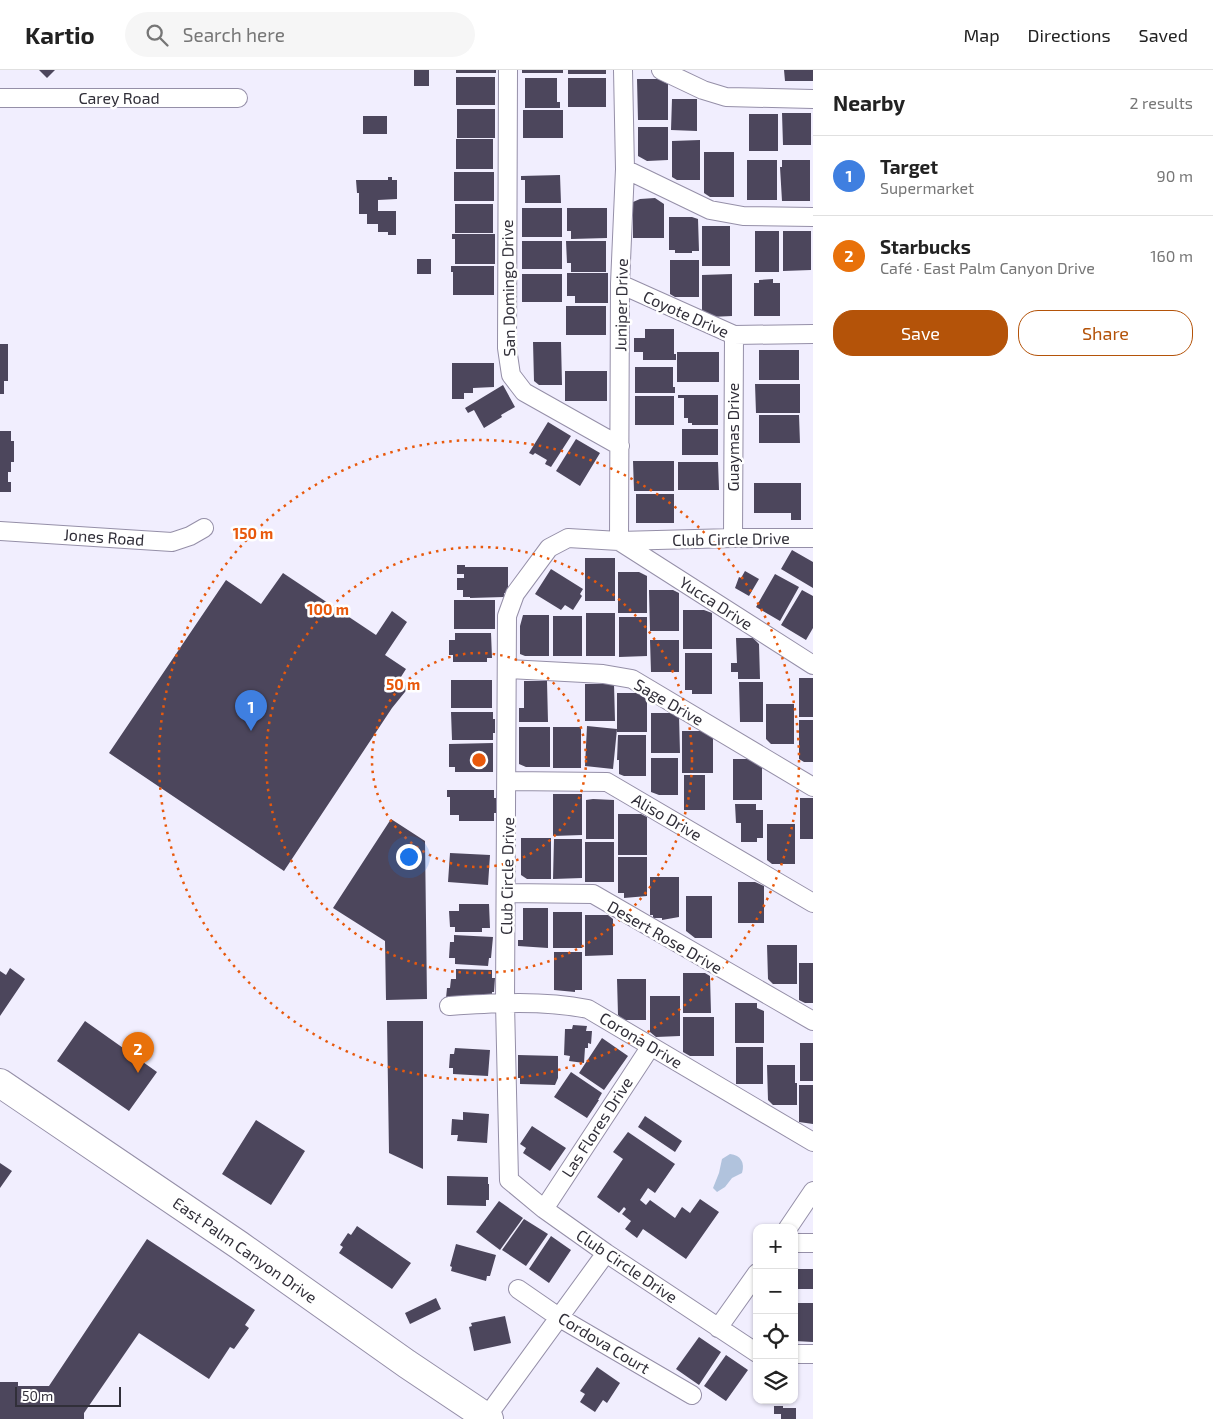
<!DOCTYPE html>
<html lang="en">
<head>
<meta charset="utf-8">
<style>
  body { margin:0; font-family:"Exo 2",sans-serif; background:#f6f6f6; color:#222 }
  .controls { position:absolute; right:15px; bottom:15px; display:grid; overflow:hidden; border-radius:10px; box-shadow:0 1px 4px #0004 }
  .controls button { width:45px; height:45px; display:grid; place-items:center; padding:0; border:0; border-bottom:1px solid #e0e0e0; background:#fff; color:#222; font:25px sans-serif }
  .scale { position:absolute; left:15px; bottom:12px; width:106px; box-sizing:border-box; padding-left:5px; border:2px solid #312f39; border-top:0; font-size:14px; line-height:18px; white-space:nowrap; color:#312f39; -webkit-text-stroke:4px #fff; paint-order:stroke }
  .you { position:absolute; left:408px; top:786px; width:18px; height:18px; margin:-12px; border:4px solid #fff; border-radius:50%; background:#1a73e8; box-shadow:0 0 0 8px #1a73e833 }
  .badge { display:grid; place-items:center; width:32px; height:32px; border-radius:50%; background:#b45309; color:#fff; font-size:16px; font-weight:700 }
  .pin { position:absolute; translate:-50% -41px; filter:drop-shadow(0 1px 2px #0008) }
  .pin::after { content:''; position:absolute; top:26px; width:18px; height:15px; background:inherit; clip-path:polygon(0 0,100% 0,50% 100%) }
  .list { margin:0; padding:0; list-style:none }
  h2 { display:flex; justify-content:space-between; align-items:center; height:65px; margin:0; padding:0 20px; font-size:21px }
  h2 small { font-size:16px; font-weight:400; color:#767676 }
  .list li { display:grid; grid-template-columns:32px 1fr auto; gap:15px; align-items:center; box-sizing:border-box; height:80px; padding:0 20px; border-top:1px solid #e0e0e0 }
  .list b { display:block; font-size:19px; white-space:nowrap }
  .list p { margin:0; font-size:16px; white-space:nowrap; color:#767676 }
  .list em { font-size:16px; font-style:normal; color:#767676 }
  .actions { display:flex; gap:10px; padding:15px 20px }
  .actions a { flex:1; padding:11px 0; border:1px solid #b45309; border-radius:20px; text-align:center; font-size:18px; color:#b45309 }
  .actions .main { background:#b45309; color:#fff }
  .icon { flex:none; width:28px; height:28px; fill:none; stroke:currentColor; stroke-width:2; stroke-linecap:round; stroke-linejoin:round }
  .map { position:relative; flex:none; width:813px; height:1349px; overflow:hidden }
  header { display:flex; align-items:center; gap:30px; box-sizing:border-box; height:70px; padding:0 25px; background:#fff; border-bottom:1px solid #e0e0e0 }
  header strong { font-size:24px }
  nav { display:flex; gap:28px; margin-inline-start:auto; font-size:18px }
  .search { width:350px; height:45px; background:#f6f6f6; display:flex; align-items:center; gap:12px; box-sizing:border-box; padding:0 18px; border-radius:28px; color:#767676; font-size:19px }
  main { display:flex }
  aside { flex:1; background:#fff }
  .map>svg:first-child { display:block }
  .water { fill:#b1c3dd }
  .building { fill:#4c465c }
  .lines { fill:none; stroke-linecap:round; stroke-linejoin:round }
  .street-casing { stroke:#958fa8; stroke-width:20 }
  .primary-casing { stroke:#958fa8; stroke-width:30 }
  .street { stroke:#fff; stroke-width:18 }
  .primary { stroke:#fff; stroke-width:28 }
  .ring { fill:none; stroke:#e8590c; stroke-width:2.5; stroke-dasharray:2.5 5 }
  .labels { text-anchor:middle; stroke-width:5; stroke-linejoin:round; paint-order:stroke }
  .street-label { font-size:16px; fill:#312f39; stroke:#fff }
  .centre { fill:#e8590c; stroke:#fff; stroke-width:2.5 }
  .ring-label { font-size:15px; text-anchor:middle; font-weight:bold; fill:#e8590c; stroke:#fff; stroke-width:5; stroke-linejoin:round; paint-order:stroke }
</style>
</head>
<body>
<header>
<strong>Kartio</strong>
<div class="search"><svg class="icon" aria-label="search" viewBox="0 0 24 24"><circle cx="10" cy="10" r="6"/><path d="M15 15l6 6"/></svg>Search here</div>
<nav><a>Map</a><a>Directions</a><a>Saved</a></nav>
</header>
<main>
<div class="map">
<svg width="813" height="1349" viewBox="0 0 813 1349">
  <rect width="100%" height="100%" fill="#f1eefe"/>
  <!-- water -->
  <path class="water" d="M730 1084C741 1085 745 1093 742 1103L732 1108 725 1117 717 1122 713 1118 719 1103 722 1089Z"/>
  <!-- building -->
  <path class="building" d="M39 0H55L47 8Z
    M414 0H429V16H414Z
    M456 0H496V3H456Z
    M522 0H563V3H522Z
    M568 0H606V4H568Z
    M784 0H813V11H785Z
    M456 7H495V35H456Z
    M525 8H557V32H560V38H525Z
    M568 8H606V37H568Z
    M637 9H658L668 14V50H638Z
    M672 29H697V61L671 60Z
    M457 39H495V68H457Z
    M523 40H563V68H523Z
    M782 43H811V75H783Z
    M749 44H778V81H749Z
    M363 46H387V64H363Z
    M638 57H668V90L647 91 638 86Z
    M456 69H493V99H456Z
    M700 70V110H677L672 107V71Z
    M704 82H734V127H710L704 123Z
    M747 90H777V130H747Z
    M782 90H810V131H782L780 97H782Z
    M454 102H494V131H454Z
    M560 105 561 133H525V110H521V106Z
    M388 107H392V110H397V129L378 130V141H396V165H388V162H378V154H367V144H359V123H357L356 110H388Z
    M655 128 664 134V168H633V132L640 129Z
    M455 134H493V163H455Z
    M522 138H562V167H522Z
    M567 138H607V168L571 169V161H567Z
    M669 147H692L698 149 699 181H692V183H675V180H669Z
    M702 156H730V196H702Z
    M755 161H779V202H755Z
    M783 161H811V200L783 201Z
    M452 164H495V194H455V169H452Z
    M522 171H562V199H522Z
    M566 171H606V202H571V193H567Z
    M417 189H431V204H417Z
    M670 190H699V227H675L670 224Z
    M451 196H494V225H453V202H451Z
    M567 203H608V233H575V226H567Z
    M522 204H562V232H522Z
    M732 204V246L710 247 702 242V205Z
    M773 209V213H780V246H754V213H759V210Z
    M566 236H606V265H566Z
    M645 259H674V284H676V290H643V282H634V268H645Z
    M533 272H561L562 315H539L534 311Z
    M0 274H8V311H4V324H0Z
    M759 280H799V310H759Z
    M677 282H719V312H677Z
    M452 293H494V317L473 318V323H464V329H452Z
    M635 297H673V317H675V323H635Z
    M565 301H607V331H565Z
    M755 314H800V343H756Z
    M503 315 515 337 501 345 502 347 484 358 474 340 468 343 465 338Z
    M678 325H718V355H692V353H688V348H684V328H678Z
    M635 326H674V355H635Z
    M759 345H799L800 373H759Z
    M548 352 571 366 551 397 545 394 547 390 535 383 533 385 529 383Z
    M682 359H718V385H682Z
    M0 361H11V371H14V392H11V402H8V412H11V422H0Z
    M576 369 600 383 580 416 556 401Z
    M633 391H674V421H634Z
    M678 392H718L719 420H678Z
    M754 413H801V450H791V443H754Z
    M636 424H674V453H636Z
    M792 480 813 492V518L781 499Z
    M585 488H615V531H585Z
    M457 495H465V497H508V523H504V527L470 528V527H463V520H457V508H464V504H457Z
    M551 499 583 519 580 524 582 526 573 540 565 535 561 540 535 524Z
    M745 501 759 509 749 526 735 518 739 507 741 508Z
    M618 502H639L647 506V543H618Z
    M283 503 376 565 392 541 407 552 385 585 406 599 399 610 409 617 392 638 284 801 109 683 226 510 261 534Z
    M775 504 799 517 780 551 756 537Z
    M649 520H673L679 523V561H650Z
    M802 520 813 526V558L806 570 781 555Z
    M454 530H495V559H454Z
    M683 540H704L712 543V579H683Z
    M586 543H615V586H586Z
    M523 545H549V586H525L520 584V556Z
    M553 546H582V586H553Z
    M619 547H647V586L619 587Z
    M455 563H491L492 588H487V592H453V585H449V570H455Z
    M736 568H753L759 574 760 609H738V602H731V593H737Z
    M650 570H679V602H651Z
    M685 583H712V624H692V620H685Z
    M799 608H813V647H799Z
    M451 610H492V638H451Z
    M524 611H547L548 652H519V638H524Z
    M739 612H763V652H740Z
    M585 614H614L615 651H585Z
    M617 623H641L647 627V662H617Z
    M766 634H794V674H771L766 669Z
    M451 642H493V649H495V663H493V670H452Z
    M651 643H674L679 646 680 683H651Z
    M799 650H813V692H804L799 689Z
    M587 656 617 659 613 699 585 696Z
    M519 657H550V697H526L519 694Z
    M553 657H581V698H553Z
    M682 661H705L713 665V703H682Z
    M618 665H646V706H624L619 704V690H617Z
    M493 673V702H455V697H449V674Z
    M651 688H678V725H659L651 722Z
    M733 689H755L762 696V730H733Z
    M684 705H705V740H684Z
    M447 720H494V728H496V743H494V751H459V745H450V727H447Z
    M553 724H582V765L553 766Z
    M800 728H813V769H800Z
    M593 729 614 730V769H586V730Z
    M735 734H756V740H763V768H757V772H741V753H736Z
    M618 744H641L647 747V785H618Z
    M391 749 425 771 427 929 386 930 385 871 333 838Z
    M767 754H795V794H772L767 790Z
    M521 768H551V809H527L521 805Z
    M554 769H582V808L553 809Z
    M585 772H614V812H585Z
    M450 783 490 785 488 815 448 812Z
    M618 787H647V826L624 828V823H618Z
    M650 807H679V847L662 850V848H653V845H650Z
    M738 812H755L764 816V853H738Z
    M686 826H712V868H695L686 861Z
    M459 834H489L490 858H482V862H455V857H450L449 841H459Z
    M523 838H548V878L518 876V870H523Z
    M553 842H582V878H553Z
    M585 845H608L613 849V885L585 886Z
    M454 865 493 867 491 888H489L488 896 455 894V888H449L450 872H454Z
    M767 875H797V914H773L768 909Z
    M554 882H582V920H575V922L554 920Z
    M799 893H813V933H805L799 930Z
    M10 898 25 909 0 946V901L6 905Z
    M456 899 492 900V908H495L494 922H492V929L446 928 447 918H450L451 909H456Z
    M683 903H705L710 906 711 943H683Z
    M617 909H646V950H623L618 945Z
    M650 926H680V966L656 967 650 962Z
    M735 933H757V938L764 941V973H735Z
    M683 947H714V986H690L683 982Z
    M85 951 157 1002 129 1041 57 991Z
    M387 951H423V1099L389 1083Z
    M573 955 587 956 586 961H592L591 974 588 973V978H585L584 993 569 991 570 986 564 985 565 959H572Z
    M602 968 628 986 604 1020 579 1003Z
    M800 973H813V1011H800Z
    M736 977H763V1014H736Z
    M455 978 490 980 488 1006 453 1004V998H449L450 984H454Z
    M518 985 558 986V1008L555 1015 520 1014V1008H518Z
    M767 995H795V1013H797V1035H773L768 1030Z
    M571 1002 602 1023 598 1030H599L587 1048 554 1027Z
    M799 1015H813V1054L799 1052Z
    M463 1042 489 1044 487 1073 457 1071 458 1065H451L452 1049 463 1050Z
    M645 1046 682 1071 675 1082 638 1057Z
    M256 1050 305 1081 271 1135 222 1104Z
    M532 1056 566 1078 550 1101 523 1083 526 1078 520 1074Z
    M628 1062 675 1094 655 1123 648 1118 640 1130 646 1135 650 1130 675 1148 682 1137 690 1143 700 1129 719 1142 686 1189 643 1159 637 1168 625 1159 631 1151 622 1144 626 1139 624 1137 619 1143 597 1127 623 1089 613 1082Z
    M0 1093 12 1101 0 1118Z
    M447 1106 488 1107V1114H489V1130H486V1136L447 1135Z
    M499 1131 523 1148 500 1180 476 1162Z
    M524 1149 548 1164 526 1196 502 1180Z
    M357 1156 411 1193 392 1219 339 1183 343 1177 340 1175 348 1163 351 1165Z
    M551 1166 571 1180 549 1213 529 1199Z
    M147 1169 255 1240 245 1255 249 1258 234 1279 230 1277 209 1309 139 1263 84 1343V1349H0V1312H18V1316H49Z
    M456 1174 496 1185 490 1206H487L486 1211 451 1201 452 1197 450 1196Z
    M794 1199H813V1219H794Z
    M436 1228 441 1239 410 1254 405 1243Z
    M795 1233H813V1272L795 1271Z
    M505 1246 511 1273 474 1281 469 1257 472 1256 471 1253Z
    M699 1267 721 1282 699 1315 676 1299Z
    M726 1285 748 1300 726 1331 704 1316Z
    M597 1297 620 1313 607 1333 603 1330 595 1342 580 1332 585 1324 580 1321Z
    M774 1336H783V1338H796V1349H781V1344H774Z"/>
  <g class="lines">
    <defs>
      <path id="street" d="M508 0 507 278 511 305 524 322 620 376
        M623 0 625 99 620 214 619 471 813 595
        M661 0 703 20 726 27 813 29
        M0 28H238
        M625 99 710 140 743 146 813 147
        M620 214 734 265 813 264
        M0 461 172 472 190 466 204 458
        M733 468 734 265
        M508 599 603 604 632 609 813 717
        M508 711 607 712 813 833
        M506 823 593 824 813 951
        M449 936C496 933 542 930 588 939L813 1072
        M544 1139 651 976
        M788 1158 813 1121
        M794 1173H813
        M518 1219 560 1248 692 1325
        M718 1258 757 1203
        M757 1283 606 1183 544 1139 509 1110 505 933 507 546 515 524 549 478 568 468 619 471 733 468H813
        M794 1284H813
        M485 1349 606 1183"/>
      <path id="primary" d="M0 1013 239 1175 407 1294 489 1349"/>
    </defs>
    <!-- street casing -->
    <use href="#street" class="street-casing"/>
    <!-- primary casing -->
    <use href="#primary" class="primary-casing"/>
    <!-- street -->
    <use href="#street" class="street"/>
    <!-- primary -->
    <use href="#primary" class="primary"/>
  </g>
  <!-- distance rings -->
  <g class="ring">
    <circle cx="479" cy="690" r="107"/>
    <circle cx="479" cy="690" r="213"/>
    <circle cx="479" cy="690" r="320"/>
  </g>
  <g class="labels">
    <!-- street labels -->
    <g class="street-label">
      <text x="119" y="34">Carey Road</text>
      <text transform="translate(508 218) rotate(-91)" y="6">San Domingo Drive</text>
      <text transform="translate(621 235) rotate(-89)" y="6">Juniper Drive</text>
      <text transform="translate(686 244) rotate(24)" y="6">Coyote Drive</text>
      <text transform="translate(733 367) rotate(-90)" y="6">Guaymas Drive</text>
      <text transform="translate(104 467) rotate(4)" y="6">Jones Road</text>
      <text transform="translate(731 469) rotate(-1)" y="6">Club Circle Drive</text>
      <text transform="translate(716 533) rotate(33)" y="6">Yucca Drive</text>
      <text transform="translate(669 632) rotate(30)" y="6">Sage Drive</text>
      <text transform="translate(667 747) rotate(30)" y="6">Aliso Drive</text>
      <text transform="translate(507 806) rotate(-89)" y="6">Club Circle Drive</text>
      <text transform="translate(665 867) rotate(30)" y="6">Desert Rose Drive</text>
      <text transform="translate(641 970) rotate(31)" y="6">Corona Drive</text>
      <text transform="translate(597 1057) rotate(-57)" y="6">Las Flores Drive</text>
      <text transform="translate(245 1180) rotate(35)" y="6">East Palm Canyon Drive</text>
      <text transform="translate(627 1196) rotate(34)" y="6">Club Circle Drive</text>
      <text transform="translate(604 1273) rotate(31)" y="6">Cordova Court</text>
    </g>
  </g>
  <circle cx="479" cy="690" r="8" class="centre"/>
  <g class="ring-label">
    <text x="253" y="469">150 m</text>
    <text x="328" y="545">100 m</text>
    <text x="403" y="620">50 m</text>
  </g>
</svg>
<div class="controls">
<button>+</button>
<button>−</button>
<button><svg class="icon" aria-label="locate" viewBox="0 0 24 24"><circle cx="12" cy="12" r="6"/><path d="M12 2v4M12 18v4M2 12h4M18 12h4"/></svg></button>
<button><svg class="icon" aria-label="layers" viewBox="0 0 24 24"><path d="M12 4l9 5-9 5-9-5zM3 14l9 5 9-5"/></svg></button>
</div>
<div class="scale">50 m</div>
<div class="you"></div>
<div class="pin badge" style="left:251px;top:661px;background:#3f7fe0">1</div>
<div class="pin badge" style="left:138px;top:1003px;background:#e8710a">2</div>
</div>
<aside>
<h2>Nearby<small>2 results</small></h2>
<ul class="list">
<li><span class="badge" style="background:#3f7fe0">1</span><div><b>Target</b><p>Supermarket</p></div><em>90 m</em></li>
<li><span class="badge" style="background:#e8710a">2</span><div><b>Starbucks</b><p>Café · East Palm Canyon Drive</p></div><em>160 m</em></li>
</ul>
<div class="actions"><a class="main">Save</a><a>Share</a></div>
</aside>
</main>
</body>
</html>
